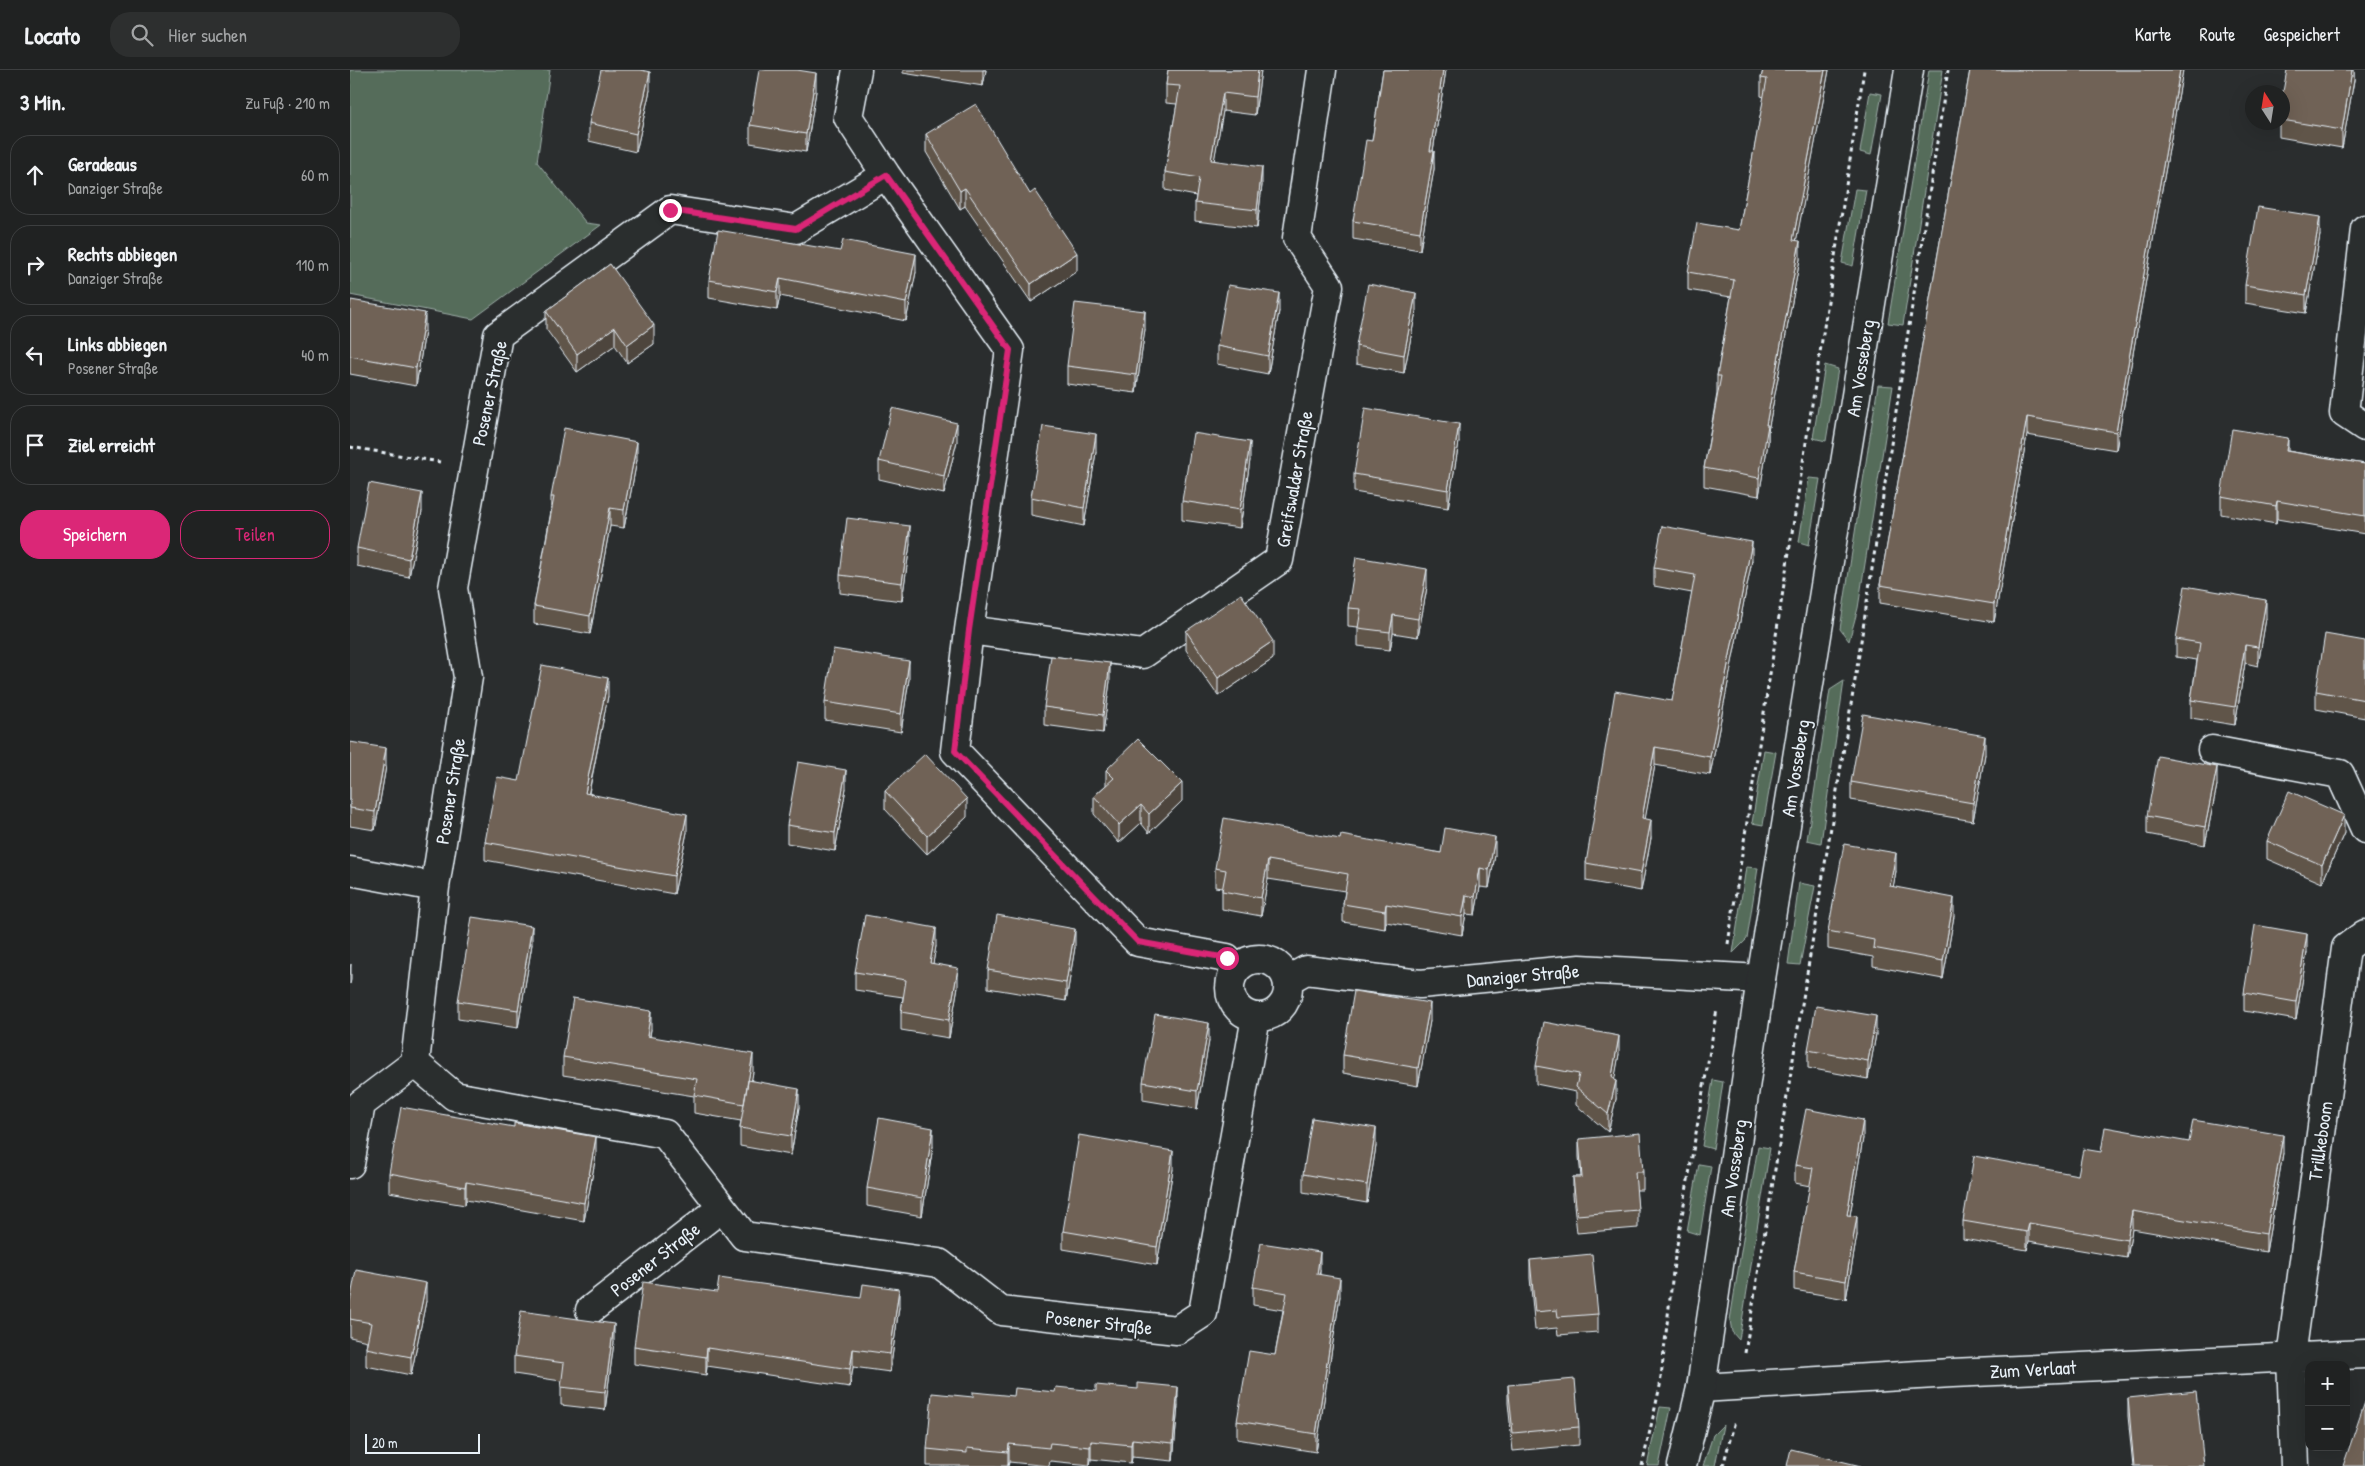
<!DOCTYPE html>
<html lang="de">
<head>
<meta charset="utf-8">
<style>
  body { margin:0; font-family:"Patrick Hand",sans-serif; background:#2d2f2f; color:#f1f3f6 }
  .controls { position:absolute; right:15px; bottom:15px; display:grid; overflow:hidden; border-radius:10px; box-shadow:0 5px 20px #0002 }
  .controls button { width:45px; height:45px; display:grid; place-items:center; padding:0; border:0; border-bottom:1px solid #3d3f40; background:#202222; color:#f1f3f6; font:25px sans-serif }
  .compass { position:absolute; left:1895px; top:15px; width:45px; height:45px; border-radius:50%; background:#202222; box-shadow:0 5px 20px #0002; rotate:348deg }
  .scale { position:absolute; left:15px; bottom:12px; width:115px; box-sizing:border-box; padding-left:5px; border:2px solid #e8f1f8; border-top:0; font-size:14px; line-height:18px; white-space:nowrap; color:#e8f1f8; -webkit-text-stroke:4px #2a2d2e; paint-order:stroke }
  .stop { position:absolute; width:15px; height:15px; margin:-11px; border:4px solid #db2777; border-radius:50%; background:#fff }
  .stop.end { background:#db2777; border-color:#fff; box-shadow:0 1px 5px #0008 }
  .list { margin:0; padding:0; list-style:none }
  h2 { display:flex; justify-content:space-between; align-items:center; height:65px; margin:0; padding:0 20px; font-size:21px }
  h2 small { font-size:16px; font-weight:400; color:#a2a4a5 }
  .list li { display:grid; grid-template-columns:32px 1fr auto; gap:15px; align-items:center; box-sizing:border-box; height:80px; margin:0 10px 10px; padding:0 10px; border:1px solid #3d3f40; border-radius:20px }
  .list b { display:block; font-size:19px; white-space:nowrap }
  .list p { margin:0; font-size:16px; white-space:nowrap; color:#a2a4a5 }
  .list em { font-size:16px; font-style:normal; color:#a2a4a5 }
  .actions { display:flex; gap:10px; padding:15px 20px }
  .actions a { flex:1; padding:11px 0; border:1px solid #db2777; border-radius:20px; text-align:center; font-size:18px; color:#db2777 }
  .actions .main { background:#db2777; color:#fff }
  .icon { flex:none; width:28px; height:28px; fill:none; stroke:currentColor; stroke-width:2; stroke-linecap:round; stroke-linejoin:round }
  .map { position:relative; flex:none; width:2015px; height:1396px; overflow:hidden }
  header { display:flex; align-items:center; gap:30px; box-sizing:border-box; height:70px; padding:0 25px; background:#202222; border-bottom:1px solid #3d3f40 }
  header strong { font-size:24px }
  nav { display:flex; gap:28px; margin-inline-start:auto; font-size:18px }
  .search { width:350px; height:45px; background:#2d2f2f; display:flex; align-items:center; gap:12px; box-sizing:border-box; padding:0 18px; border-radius:20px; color:#a2a4a5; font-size:19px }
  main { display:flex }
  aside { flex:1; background:#202222 }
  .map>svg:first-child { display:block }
  .green { fill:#556c5a; stroke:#9eaea9 }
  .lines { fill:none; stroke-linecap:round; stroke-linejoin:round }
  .minor-casing { stroke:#e8f1f8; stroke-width:31 }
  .tertiary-casing { stroke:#e8f1f8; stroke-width:31 }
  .path { stroke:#e8f1f8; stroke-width:3; stroke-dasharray:4 4; stroke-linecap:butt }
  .minor { stroke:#2a2d2e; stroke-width:28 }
  .tertiary { stroke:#2a2d2e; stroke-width:28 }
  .wall { fill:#60544a; stroke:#e8f1f8 }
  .shaded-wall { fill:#4e453c; stroke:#e8f1f8 }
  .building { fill:#706256; stroke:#e8f1f8 }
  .route { stroke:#db2777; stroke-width:6 }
  .labels { text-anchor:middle; stroke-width:4; stroke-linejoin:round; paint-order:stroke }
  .street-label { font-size:19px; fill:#e8f1f8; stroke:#2a2d2e }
</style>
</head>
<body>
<header>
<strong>Locato</strong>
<div class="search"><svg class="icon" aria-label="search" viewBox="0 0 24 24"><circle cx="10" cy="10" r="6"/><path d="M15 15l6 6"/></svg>Hier suchen</div>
<nav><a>Karte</a><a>Route</a><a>Gespeichert</a></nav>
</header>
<main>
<aside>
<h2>3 Min.<small>Zu Fuß · 210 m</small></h2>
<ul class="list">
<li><svg class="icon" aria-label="ahead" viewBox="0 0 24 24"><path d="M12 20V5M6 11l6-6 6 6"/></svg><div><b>Geradeaus</b><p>Danziger Straße</p></div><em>60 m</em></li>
<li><svg class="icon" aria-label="right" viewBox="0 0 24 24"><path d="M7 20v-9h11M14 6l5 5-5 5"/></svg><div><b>Rechts abbiegen</b><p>Danziger Straße</p></div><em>110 m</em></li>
<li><svg class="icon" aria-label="left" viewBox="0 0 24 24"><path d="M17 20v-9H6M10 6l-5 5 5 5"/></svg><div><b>Links abbiegen</b><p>Posener Straße</p></div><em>40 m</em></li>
<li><svg class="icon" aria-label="arrive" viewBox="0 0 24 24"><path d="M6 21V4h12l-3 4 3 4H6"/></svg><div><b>Ziel erreicht</b></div></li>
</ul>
<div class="actions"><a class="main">Speichern</a><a>Teilen</a></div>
</aside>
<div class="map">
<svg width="2015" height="1396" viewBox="0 0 2015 1396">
  <rect width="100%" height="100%" fill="#2a2d2e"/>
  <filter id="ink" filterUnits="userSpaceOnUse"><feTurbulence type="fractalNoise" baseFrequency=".02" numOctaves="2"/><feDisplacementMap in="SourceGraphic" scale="10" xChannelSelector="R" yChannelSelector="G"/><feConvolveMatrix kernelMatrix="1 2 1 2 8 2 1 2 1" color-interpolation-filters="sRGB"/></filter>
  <g filter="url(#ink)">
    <!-- green -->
    <path class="green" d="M0 0H200L187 92 236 153 251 155 123 249 0 225Z
      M1579 0H1593L1553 255 1538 253Z
      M1520 22 1532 24 1521 85 1510 82Z
      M1505 119 1516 120 1503 196 1492 193Z
      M1475 295 1488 299 1476 371 1463 368Z
      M1528 315 1543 316 1508 538 1499 571 1490 559Z
      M1459 408 1470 409 1459 475 1449 472Z
      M1494 611 1471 773 1457 770 1480 620Z
      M1414 680 1426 682 1413 755 1402 753Z
      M1396 797 1408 798 1397 869 1383 883Z
      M1449 813 1465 816 1450 895 1438 894Z
      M1363 1010 1373 1012 1363 1079 1352 1076Z
      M1408 1076 1420 1078 1389 1270 1382 1262 1380 1250Z
      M1349 1094 1361 1096 1350 1165 1337 1161Z
      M1310 1337 1321 1338 1309 1396H1297Z
      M1373 1355 1365 1396H1353L1363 1365Z"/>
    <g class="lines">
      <defs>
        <path id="minor" d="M507 0 498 47 536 105 660 280 619 560 605 681 788 872 877 888 886 900
          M536 105 446 159 320 140 148 265 103 518 118 607 85 817 65 993 104 1026 315 1064 394 1166 589 1193 651 1241 827 1260 853 1243 906 947
          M2015 159 1994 343 2015 357
          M619 560 793 584 929 490 979 216 947 168 972 0
          M1862 680 1990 704 2015 759
          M0 801 85 817
          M880 918a29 29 0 1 1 58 0a29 29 0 1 1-58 0Z
          M938 910 956 900 1070 914 1230 899 1411 909
          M0 1094 11 1034 65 993
          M240 1240 370 1139
          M1351 1318 1602 1303 2015 1284
          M1945 1396 1941 1287 1996 878 2015 864"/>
        <path id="tertiary" d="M1332 1396 1351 1318 1411 909 1559 0"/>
      </defs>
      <!-- minor casing -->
      <use href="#minor" class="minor-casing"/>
      <!-- tertiary casing -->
      <use href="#tertiary" class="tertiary-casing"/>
      <!-- path -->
      <path class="path" d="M0 377 90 392
        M1378 874 1514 0
        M1395 1283 1506 604 1598 0
        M1292 1396 1310 1316 1324 1193 1367 939
        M1373 1396 1385 1351"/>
      <!-- minor -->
      <use href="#minor" class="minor"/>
      <!-- tertiary -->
      <use href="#tertiary" class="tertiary"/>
    </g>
    <!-- wall -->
    <path class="wall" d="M553 0H636L633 16 553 3Z
      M818 0H911L905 45 873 41 864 90 912 115 907 158 845 151V133L846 126 815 120V102L827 34 816 33V15Z
      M1033 0H1096L1083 81 1084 99 1070 180 1003 169V151L1022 71Z
      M1413 0H1479L1446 171 1450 189 1418 361V373L1409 426 1354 416V398L1367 324V306L1381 227 1338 220V202L1389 160 1414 27 1411 26V8Z
      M1620 0H1833L1766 380 1677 365 1644 552 1530 533V515Z
      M2004 0V10L1992 78 1929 67V52H1932V27Z
      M300 20 286 82 239 71V53Z
      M466 21 456 82 400 73V55Z
      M576 64 680 124 727 201 681 232 615 136 610 139 576 82Z
      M1970 165 1956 243 1895 233V215Z
      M260 194 304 274 277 293 265 275 227 302 196 259V241Z
      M566 202 556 251 430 226 427 240 359 228V210Z
      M0 238 75 261 66 316 0 304Z
      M929 241 918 304 867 294V276Z
      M1066 241 1054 303 1006 294V276Z
      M795 259 786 323 717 314V296Z
      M607 371 594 424 529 409V391Z
      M1109 372 1098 438 1004 422V404Z
      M1938 381 2015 394V464L1927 449 1926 454 1871 444V426Z
      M746 382 734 456 681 445V427Z
      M287 390 274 458 260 456 240 564 184 554V536L201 441V427Z
      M900 390 890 458 832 450V431Z
      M72 441 59 507 7 496V478Z
      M560 474 552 531 490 523V505Z
      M1402 490 1360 705 1305 695 1295 748 1301 768 1291 821 1236 811V793L1322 631 1342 523 1304 516V498Z
      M1077 517 1068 567 1043 563 1040 580 1008 576V557L998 556V538Z
      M1916 548 1908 596 1895 593 1885 655 1841 648V630L1847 590 1826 587V569Z
      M836 561 923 589 868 626 836 580Z
      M2015 571V648L1966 639V621Z
      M559 609 551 662 475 650V632Z
      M760 611 753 663 694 655V637Z
      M258 626 239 723 337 762 324 824 135 790V772L169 711Z
      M0 672 36 696 25 760 0 756Z
      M1635 684 1623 751 1501 730V712Z
      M756 700 832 731 799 763 791 753 769 773 744 744V726L756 715Z
      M1867 715 1855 775 1797 764V746Z
      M496 718 485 781 437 773V755Z
      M535 721 617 747 577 784 535 739Z
      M1994 763 1972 813 1917 789V771Z
      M990 769 1091 783 1145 785 1139 818 1130 817 1125 845 1116 844 1112 865 1036 852 1035 859 993 852V834L995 821 918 809 911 846 872 839V818L865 817V798Z
      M1546 801 1543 817 1604 846 1593 909 1523 896V887L1478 879V861Z
      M182 874 168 958 108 949V931Z
      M586 876 583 893 608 916 599 968 551 960V942L553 927 505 920V902Z
      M725 877 716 931 638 918V900Z
      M1957 882 1946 950 1894 941V923Z
      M1080 951 1068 1016 993 1003V985Z
      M301 959 300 967 403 1002 401 1011 449 1037 441 1085 390 1076V1058L391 1051 344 1043V1026L213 1005V987Z
      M1526 964 1518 1009 1458 998V980Z
      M859 971 847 1039 793 1030V1012Z
      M1269 984 1264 1010 1266 1029 1258 1062 1226 1035V1022L1186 1014V996Z
      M164 1057 246 1085 234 1151 116 1130 115 1135 39 1122V1103Z
      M1513 1068 1500 1145 1507 1165 1496 1229 1444 1220V1202L1460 1116 1445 1113V1095Z
      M1229 1069 1293 1102V1120H1286L1288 1140V1158L1227 1163 1223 1125V1107H1231L1229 1087Z
      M1839 1072 1933 1083 1916 1182 1782 1159 1777 1188 1679 1171 1677 1180 1613 1169V1151L1728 1105 1751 1082Z
      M583 1076 572 1146 517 1136V1118Z
      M1026 1076 1017 1133 953 1122V1104Z
      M823 1099 807 1195 713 1179V1161Z
      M1180 1190 1248 1244V1262L1208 1265 1207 1258 1185 1260 1180 1208Z
      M970 1200V1204L990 1226 966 1382 887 1369V1351L925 1285 933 1240 903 1235V1217Z
      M76 1231 61 1305 16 1296V1278L17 1271 0 1267V1232Z
      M549 1237 540 1302 503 1297 500 1317 357 1296 356 1305 284 1294V1276Z
      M264 1272 255 1340 211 1335V1311L164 1304V1286Z
      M1158 1315 1229 1357V1375L1163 1381 1158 1333Z
      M623 1327 828 1335 823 1391 782 1387 781 1393 741 1389 740 1395 700 1391 699 1396 659 1392 658 1396H577V1379Z
      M1778 1328 1854 1396H1783L1778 1346Z"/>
    <!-- shaded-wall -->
    <path class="shaded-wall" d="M633 0H636L633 16Z
      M908 0H911L905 45V27Z
      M1093 0H1096L1080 99V81Z
      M1475 0H1479L1443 188V170Z
      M1830 0H1833L1766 380V362Z
      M2002 0H2004V10L1992 78V60Z
      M300 2V20L286 82V64Z
      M466 3V21L456 82V64Z
      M873 23V41L861 108V90Z
      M1084 81V99L1070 180V162Z
      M912 97V115L907 158V140Z
      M615 118V136L610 139V121Z
      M1970 147V165L1956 243V225Z
      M1450 171V189L1418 361V373L1409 426V408L1416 355Z
      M727 183V201L681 232V214Z
      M566 184V202L556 251V233Z
      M430 208V226L427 240V222Z
      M929 223V241L918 304V286Z
      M1066 223V241L1054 303V285Z
      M795 241V259L786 323V305Z
      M75 243V261L66 316V298Z
      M304 255V274L277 293V275Z
      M265 257V275L227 302V284Z
      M1677 347V365L1644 552V534Z
      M607 353V371L594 424V406Z
      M1109 354V372L1098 438V420Z
      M746 364V382L734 456V438Z
      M1938 368V386L1936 381Z
      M287 372V390L274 458V440Z
      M900 372V390L890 458V440Z
      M72 423V441L59 507V489Z
      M1927 431V449L1926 454V436Z
      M260 438V456L240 564V546Z
      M560 456V474L552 531V513Z
      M1402 472V490L1360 705V687Z
      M1077 499V517L1068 567V549Z
      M1916 530V548L1908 596V577Z
      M1043 545V563L1040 580V562Z
      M923 571V589L868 626V608Z
      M1895 575V593L1885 655V637Z
      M559 591V609L551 662V644Z
      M760 593V611L753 663V645Z
      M258 608V626L235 741V723Z
      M1635 666V684L1623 751V733Z
      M1305 677V695L1292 766V748Z
      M36 678V696L25 760V742Z
      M1867 697V715L1855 775V757Z
      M496 700V718L485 781V763Z
      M832 713V731L799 763V744Z
      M617 729V747L577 784V766Z
      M791 735V753L769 773V755Z
      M337 744V762L324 824V806Z
      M1994 745V763L1972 813V795Z
      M1301 750V768L1291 821V803Z
      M1145 767V785L1139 818V800Z
      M1546 783V801L1540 835V816Z
      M918 790V809L911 846V828Z
      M1130 798V817L1125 845V827Z
      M1116 825V844L1112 865V847Z
      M1604 828V846L1593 909V891Z
      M1036 834V852L1035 859V841Z
      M182 856V874L168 958V940Z
      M586 858V876L580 911V893Z
      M725 859V877L716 931V913Z
      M1957 864V882L1946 950V932Z
      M1 894V910L0 914V898Z
      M608 898V916L599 968V950Z
      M1080 933V951L1068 1016V998Z
      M301 941V959L297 984V966Z
      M1526 946V964L1518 1009V991Z
      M859 953V971L847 1039V1021Z
      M1269 966V984L1262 1024V1006Z
      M403 984V1002L394 1052V1034Z
      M1266 1011V1029L1258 1062V1044Z
      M449 1019V1037L441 1085V1066Z
      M1513 1050V1068L1497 1163V1145Z
      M583 1058V1076L572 1146V1128Z
      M1026 1058V1076L1017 1133V1115Z
      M1933 1065V1083L1916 1182V1164Z
      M246 1067V1085L234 1151V1133Z
      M823 1081V1099L807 1195V1177Z
      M116 1112V1130L115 1135V1117Z
      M1782 1141V1159L1777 1188V1170Z
      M1507 1146V1165L1496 1229V1211Z
      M1679 1153V1171L1677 1180V1162Z
      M970 1182V1200L967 1222V1204Z
      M990 1208V1226L966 1382V1364Z
      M76 1213V1231L61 1305V1287Z
      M549 1219V1237L540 1302V1284Z
      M264 1254V1272L255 1340V1322Z
      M357 1278V1296L356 1305V1287Z
      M503 1279V1297L500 1317V1299Z
      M828 1317V1335L823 1391V1373Z
      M782 1369V1387L781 1393V1375Z
      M741 1371V1389L740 1395V1377Z
      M659 1374V1392L658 1396V1382Z"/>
    <!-- building -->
    <path class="building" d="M251 0H291L300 2 286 64 239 53Z
      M409 0H447L466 3 456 64 400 55Z
      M818 0H908L905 27 873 23 861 90 912 97 907 140 845 133 849 108 815 102 830 16 816 15Z
      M1033 0H1093L1080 81H1084L1070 162 1003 151 1016 70 1022 71Z
      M1413 0H1475L1443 170 1450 171 1416 355H1418L1409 408 1354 398 1371 306H1367L1384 210 1338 202 1347 153 1389 160 1417 9 1411 8Z
      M1620 0H1830L1766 362 1677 347 1644 534 1530 515Z
      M1937 0H2002L1992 60 1932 50V27Z
      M626 34 680 124 685 120 727 183 681 214 615 118 610 121 576 64Z
      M1908 137 1970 147 1956 225 1895 215Z
      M368 160 490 181 493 170 566 184 556 233 430 208 427 222 359 210Z
      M260 194 304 255 277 275 265 257 227 284 196 241Z
      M1018 214 1066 223 1054 285 1006 276Z
      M878 215 929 223 918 286 867 276Z
      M1 230 75 243 66 298 0 286V238Z
      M725 233 795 241 786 305 717 296Z
      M542 338 607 353 594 406 529 391Z
      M1015 338 1109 354 1098 420 1004 404Z
      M693 356 746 364 734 438 681 427Z
      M214 358 287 372 274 440 260 438 240 546 184 536 204 427H201Z
      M1882 359 1938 368 1936 381 2015 394V446L1927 431 1926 436 1871 426Z
      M843 363 900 372 890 440 832 431Z
      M19 413 72 423 59 489 7 478Z
      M497 448 560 456 552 513 490 505Z
      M1312 456 1402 472 1360 687 1305 677 1292 748 1301 750 1291 803 1236 793 1265 621 1322 631 1345 505 1304 498Z
      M1006 487 1077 499 1068 549 1043 545 1040 562 1008 558 1011 539 998 538Z
      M1835 516 1916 530 1908 577 1895 575 1885 637 1841 630 1850 573 1826 569Z
      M891 524 923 571 868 608 836 561Z
      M1975 564 2015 571V630L1966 621Z
      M483 579 559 591 551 644 475 632Z
      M701 586 760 593 753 645 694 637Z
      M192 595 258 608 235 723 337 744 324 806 135 772 147 707 169 711Z
      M1513 644 1635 666 1623 733 1501 712Z
      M788 669 832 713 799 744 791 735 769 755 744 726 764 708 756 700Z
      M0 672 36 678 25 742 0 738Z
      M575 684 617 729 577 766 535 721Z
      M1808 686 1867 697 1855 757 1797 746Z
      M448 692 496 700 485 763 437 755Z
      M1939 721 1994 745 1972 795 1917 771Z
      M874 748 990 769 991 765 1091 783 1095 758 1145 767 1139 800 1130 798 1125 827 1116 825 1112 847 1036 834 1035 841 993 834 998 804 918 790 911 828 872 821 876 800 865 798Z
      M1494 774 1546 783 1540 816 1604 828 1593 891 1523 878 1524 870 1478 861Z
      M515 845 586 858 580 893 608 898 599 950 551 942 556 910 505 902Z
      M647 845 725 859 716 913 638 900Z
      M122 847 182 856 168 940 108 931Z
      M1905 855 1957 864 1946 932 1894 923Z
      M1004 921 1080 933 1068 998 993 985Z
      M223 928 301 941 297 966 403 984 394 1034 344 1025 347 1009 213 987Z
      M1466 936 1526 946 1518 991 1458 980Z
      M805 944 859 953 847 1021 793 1012Z
      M1194 952 1269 966 1262 1006 1266 1011 1258 1044 1226 1017 1229 1004 1186 996Z
      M398 1010 449 1019 441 1066 390 1058Z
      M51 1037 164 1057V1053L246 1067 234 1133 116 1112 115 1117 39 1103Z
      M1456 1039 1513 1050 1497 1145 1507 1146 1496 1211 1444 1202 1463 1098 1445 1095Z
      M529 1048 583 1058 572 1128 517 1118Z
      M962 1048 1026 1058 1017 1115 953 1104Z
      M1843 1050 1933 1065 1916 1164 1782 1141 1777 1170 1679 1153 1677 1162 1613 1151 1624 1086 1728 1105 1733 1079 1751 1082 1755 1057 1839 1072Z
      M1290 1063 1293 1102H1285L1288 1140 1227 1145 1223 1107H1232L1229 1069Z
      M729 1065 823 1081 807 1177 713 1161Z
      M911 1173 970 1182 967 1204 990 1208 966 1364 887 1351 899 1281 925 1285 937 1223 903 1217Z
      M1242 1184 1248 1244 1208 1247 1207 1240 1185 1242 1180 1190Z
      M6 1200 76 1213 61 1287 16 1278 21 1253 0 1249V1232Z
      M369 1208 511 1228 513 1214 549 1219 540 1284 503 1279 500 1299 357 1278 356 1287 284 1276 293 1212 367 1222Z
      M171 1241 264 1254 255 1322 211 1317 214 1293 164 1286Z
      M1225 1309 1229 1357 1163 1363 1158 1315Z
      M788 1313 828 1317 823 1373 782 1369 781 1375 741 1371 740 1377 700 1373 699 1378 659 1374 658 1382 617 1378V1383L577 1379 582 1323 623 1327V1322L664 1326 665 1318 705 1322 706 1317 746 1321V1315L788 1319Z
      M1846 1321 1854 1396H1784L1778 1328Z
      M2015 1332V1396H1993Z
      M1441 1379 1511 1396H1437Z"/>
  </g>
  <g class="lines" filter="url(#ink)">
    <!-- route -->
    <path class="route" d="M320 140 446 159 536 105 660 280 619 560 605 681 788 872 877 888"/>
  </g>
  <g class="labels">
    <!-- street labels -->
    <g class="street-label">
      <text transform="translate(1510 298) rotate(-81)" y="7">Am Vosseberg</text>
      <text transform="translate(139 323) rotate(-78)" y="7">Posener Straße</text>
      <text transform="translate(944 409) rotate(-80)" y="7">Greifswalder Straße</text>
      <text transform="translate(1445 698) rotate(-81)" y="7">Am Vosseberg</text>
      <text transform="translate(100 721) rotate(-81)" y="7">Posener Straße</text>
      <text transform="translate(1173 905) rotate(-5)" y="7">Danziger Straße</text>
      <text transform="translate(1970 1071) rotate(-82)" y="7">Trillkeboom</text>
      <text transform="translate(1383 1098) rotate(-82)" y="7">Am Vosseberg</text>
      <text transform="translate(305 1189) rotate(-38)" y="7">Posener Straße</text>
      <text transform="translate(749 1252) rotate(6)" y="7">Posener Straße</text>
      <text transform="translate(1683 1299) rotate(-3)" y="7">Zum Verlaat</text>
    </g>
  </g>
</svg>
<div class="controls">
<button>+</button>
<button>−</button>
</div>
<svg class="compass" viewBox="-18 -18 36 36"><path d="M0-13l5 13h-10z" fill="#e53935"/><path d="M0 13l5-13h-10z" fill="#a2a4a5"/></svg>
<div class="scale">20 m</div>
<div class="stop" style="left:877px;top:888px"></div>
<div class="stop end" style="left:320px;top:140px"></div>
</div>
</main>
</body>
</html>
